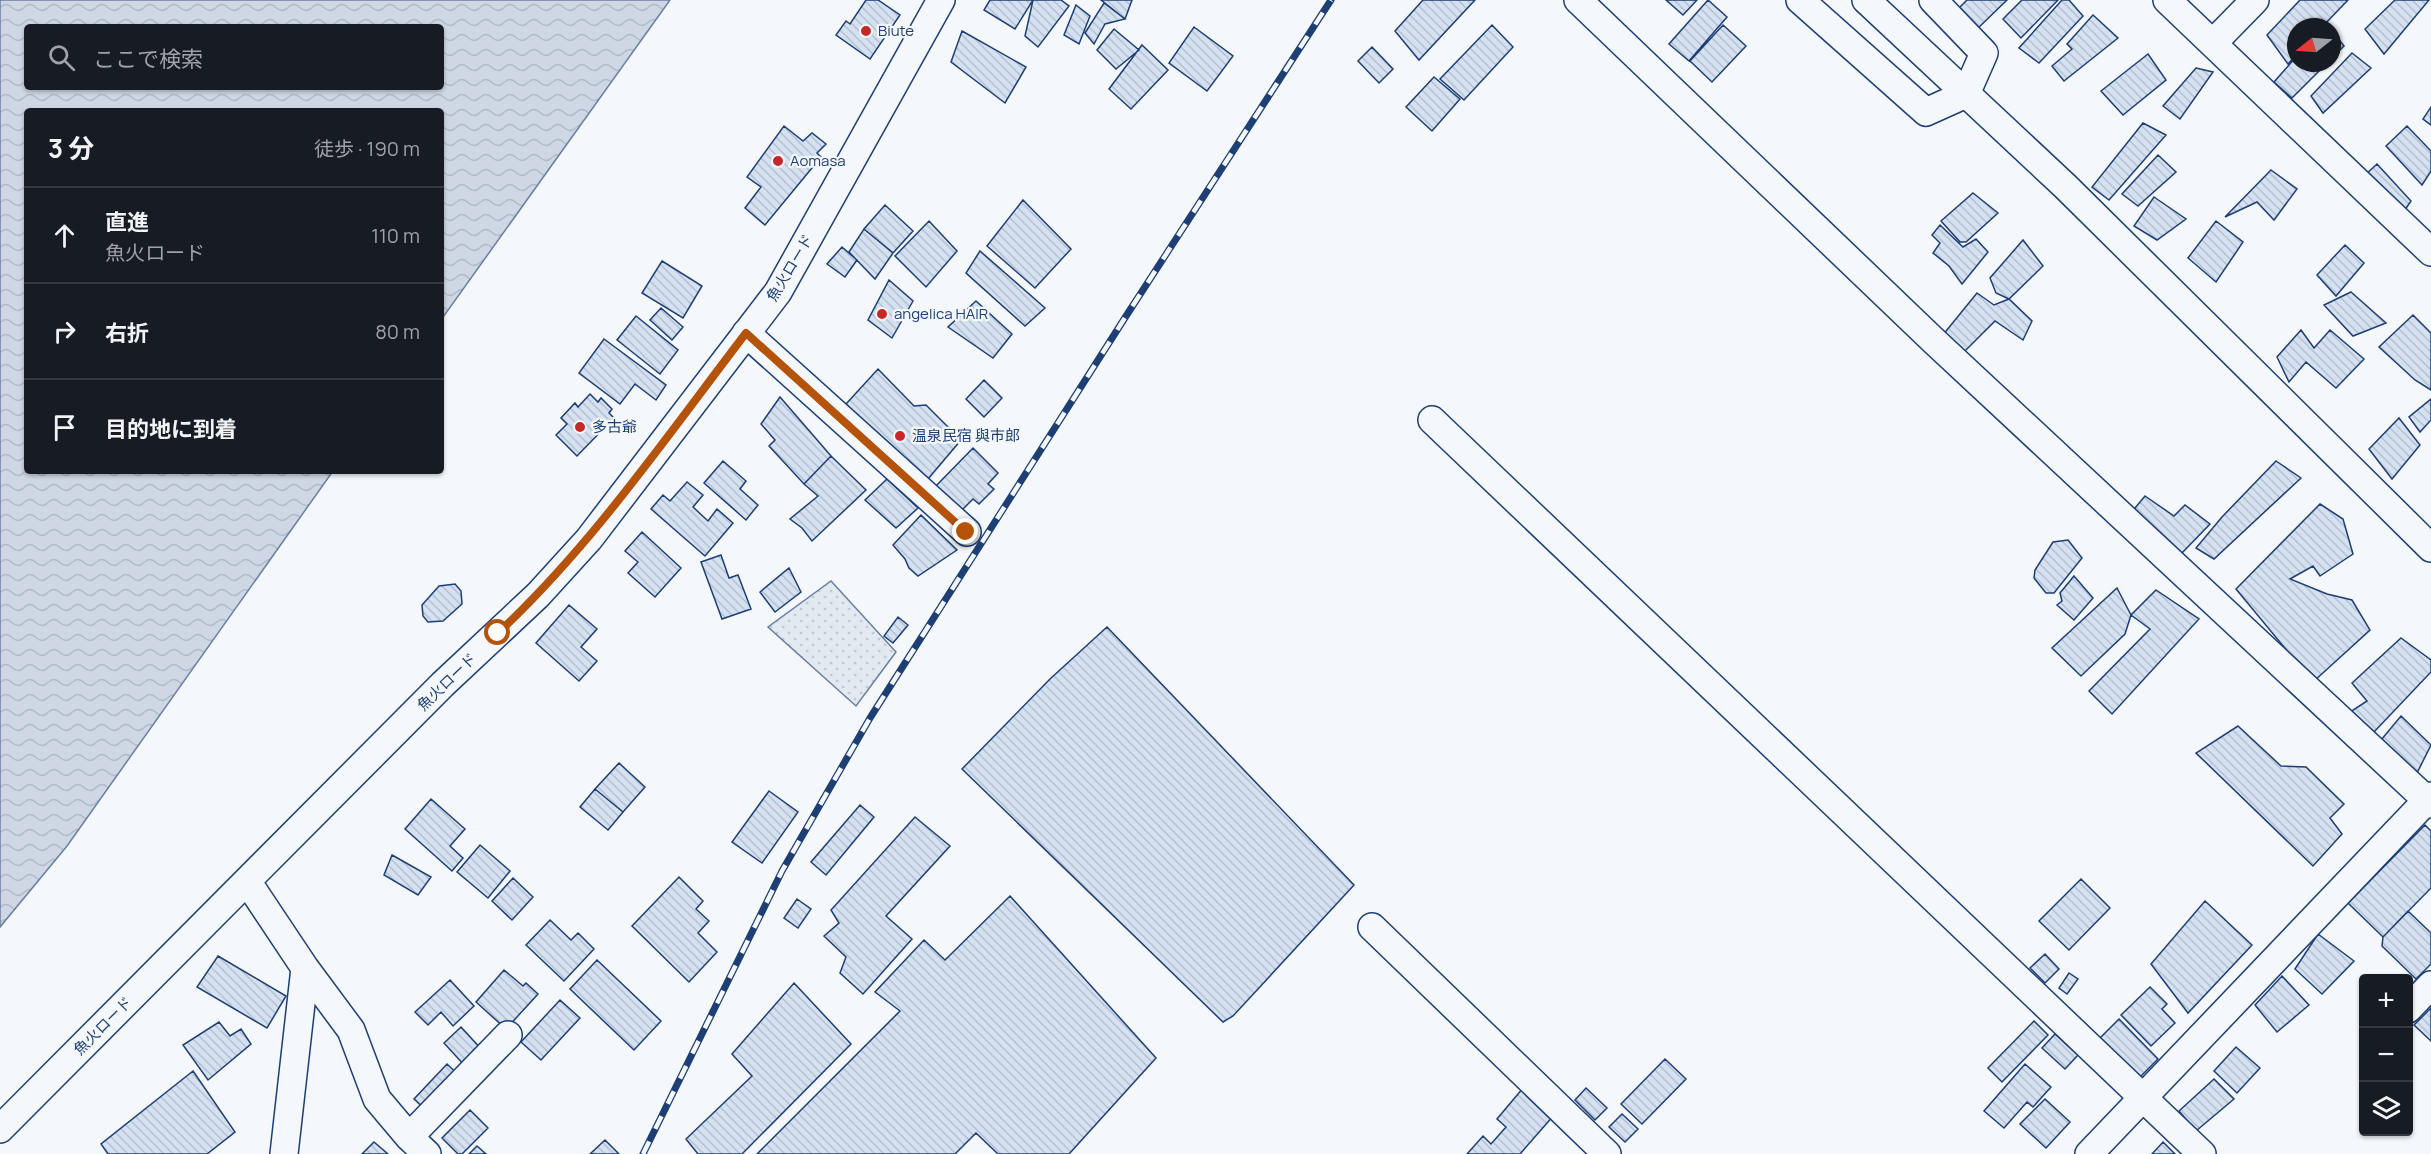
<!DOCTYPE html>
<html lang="ja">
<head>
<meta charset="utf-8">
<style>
  body { margin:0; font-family:Manrope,"Noto Sans JP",sans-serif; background:#20242c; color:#f1f3f6 }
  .controls { position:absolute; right:18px; bottom:18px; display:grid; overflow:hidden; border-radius:6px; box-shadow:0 2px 4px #0004 }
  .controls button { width:54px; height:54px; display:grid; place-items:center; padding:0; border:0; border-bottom:2px solid #363941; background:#171b24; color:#f1f3f6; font:30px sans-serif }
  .compass { position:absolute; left:2287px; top:18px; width:54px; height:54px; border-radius:50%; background:#171b24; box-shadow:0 2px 4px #0004; rotate:253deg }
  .stop { position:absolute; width:18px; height:18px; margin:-14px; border:4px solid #b45309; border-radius:50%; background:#fff }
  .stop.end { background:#b45309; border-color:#fff; box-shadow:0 2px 6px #0008 }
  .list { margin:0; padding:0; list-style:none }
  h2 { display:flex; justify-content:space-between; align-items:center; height:78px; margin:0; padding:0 24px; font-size:26px }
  h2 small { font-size:20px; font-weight:400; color:#9ea1a6 }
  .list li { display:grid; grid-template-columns:39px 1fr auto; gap:18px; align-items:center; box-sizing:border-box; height:96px; padding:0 24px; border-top:2px solid #363941 }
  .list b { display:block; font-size:22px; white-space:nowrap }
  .list p { margin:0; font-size:20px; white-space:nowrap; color:#9ea1a6 }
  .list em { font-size:20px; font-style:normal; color:#9ea1a6 }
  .icon { flex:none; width:33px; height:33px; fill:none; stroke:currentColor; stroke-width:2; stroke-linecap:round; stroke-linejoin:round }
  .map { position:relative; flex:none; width:2431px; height:1154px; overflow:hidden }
  .search { position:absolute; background:#171b24; box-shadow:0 2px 4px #0004; left:24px; top:24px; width:420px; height:66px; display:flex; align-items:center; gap:15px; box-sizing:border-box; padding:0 21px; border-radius:6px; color:#9ea1a6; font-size:22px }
  .panel { position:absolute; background:#171b24; box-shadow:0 2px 4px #0004; left:24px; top:108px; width:420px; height:366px; border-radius:6px }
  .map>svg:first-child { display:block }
  .grass { fill:url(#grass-dots); stroke:#687fa3; stroke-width:1.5 }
  .water { fill:url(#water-waves); stroke:#687fa3; stroke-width:1.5; fill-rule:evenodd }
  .building { fill:url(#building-back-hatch); stroke:#1d3f73; stroke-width:1.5 }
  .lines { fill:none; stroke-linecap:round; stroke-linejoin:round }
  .minor-casing { stroke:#1d3f73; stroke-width:30 }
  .minor { stroke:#f4f7fb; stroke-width:27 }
  .rail-casing { stroke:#1d3f73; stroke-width:7 }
  .rail { stroke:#f4f7fb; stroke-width:4.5; stroke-dasharray:14; stroke-linecap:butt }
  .route { stroke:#b45309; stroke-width:8 }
  .poi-dot { fill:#c62828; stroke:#f4f7fb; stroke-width:2 }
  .labels { text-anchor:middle; stroke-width:4.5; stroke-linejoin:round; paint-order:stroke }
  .poi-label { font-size:15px; fill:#1d3f73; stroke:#f4f7fb; text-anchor:start }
  .street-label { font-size:15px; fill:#1d3f73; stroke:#f4f7fb }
</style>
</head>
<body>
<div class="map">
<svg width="2431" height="1154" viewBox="0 0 2431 1154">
  <defs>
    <pattern id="grass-dots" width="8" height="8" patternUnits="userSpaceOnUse" patternTransform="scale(1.5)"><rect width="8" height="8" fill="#e3e9f0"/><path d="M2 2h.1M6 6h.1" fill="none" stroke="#c2c9d1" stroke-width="1.8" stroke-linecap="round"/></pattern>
    <pattern id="water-waves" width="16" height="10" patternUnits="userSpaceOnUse" patternTransform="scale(1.5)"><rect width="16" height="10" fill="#cfd7e4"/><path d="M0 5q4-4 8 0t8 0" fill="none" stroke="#b1bac7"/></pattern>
    <pattern id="building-back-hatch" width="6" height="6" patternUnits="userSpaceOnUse" patternTransform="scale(1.5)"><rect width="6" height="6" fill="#d5e0f0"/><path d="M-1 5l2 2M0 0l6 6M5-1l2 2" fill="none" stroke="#b6c1d1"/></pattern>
  </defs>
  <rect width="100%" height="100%" fill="#f4f7fb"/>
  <!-- grass -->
  <path class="grass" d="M831 581 896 652 856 706 768 627Z"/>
  <!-- water -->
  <path class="water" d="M0 0H670L441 320V111H27V471H333L67 846 0 927ZM27 27H441V87H27Z"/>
  <!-- building -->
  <path class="building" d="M866 0H878L900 15 870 59 836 35 846 21 850 24Z
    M990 0H1033L1015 29 984 10Z
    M1033 0H1061L1069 6 1038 47 1025 36Z
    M1101 0H1132L1125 19Z
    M1423 0H1475L1419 60 1395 31Z
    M1666 0H1697L1683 15Z
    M1708 0 1727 17 1689 61 1669 44Z
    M1967 0H2007L1974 32 1955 12Z
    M2022 0H2058L2021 38 2003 19Z
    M2062 0H2069L2083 16 2039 63 2019 48Z
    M2300 0H2348L2322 27H2296V55L2288 64 2267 35Z
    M2395 0H2429L2384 54 2365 29Z
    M1104 3 1125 19 1105 24 1094 44 1085 33Z
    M1076 5 1090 16 1079 44 1064 35Z
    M2093 15 2118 38 2064 81 2052 66 2072 49 2067 44Z
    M1492 25 1513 47 1464 100 1440 79Z
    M1723 25 1746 46 1712 82 1690 61Z
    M1194 27 1233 56 1207 91 1169 63Z
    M1114 29 1139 50 1116 69 1097 50Z
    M962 31 1026 67 1005 103 951 62Z
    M2332 31 2344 46 2332 58Z
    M1142 45 1168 70 1131 109 1109 89Z
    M1372 47 1393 69 1379 83 1358 61Z
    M2352 53 2371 68 2323 113 2311 96Z
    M2148 54 2166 80 2123 115 2101 91Z
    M2296 57V63H2327L2292 98 2274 82Z
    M2196 68 2213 72 2180 119 2163 106Z
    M1434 77 1460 99 1432 131 1406 107Z
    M2431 107V125L2423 119Z
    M2143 123 2166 135 2109 200 2092 187Z
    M784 126 803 141 812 133 826 144 817 153 821 157 765 225 745 208 761 187 747 177Z
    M2407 126 2431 151V171L2422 185 2386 146Z
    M2158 155 2176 172 2138 206 2122 194Z
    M2377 164 2411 201 2402 214 2363 177Z
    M2271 170 2297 189 2274 220 2257 202 2225 217Z
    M1973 193 1998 213 1966 242H1960L1941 221Z
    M2154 197 2186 219 2157 240 2134 226Z
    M1023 200 1071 249 1035 288 987 246Z
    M885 205 913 231 893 253 864 229Z
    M929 221 957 251 926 287 895 256Z
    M2216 221 2243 242 2216 282 2188 258Z
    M1940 225 1963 247 1976 239 1988 252 1962 284 1949 266 1933 253 1940 243 1932 235Z
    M864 229 893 253 875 279 849 252Z
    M2023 240 2043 266 2009 299 1996 293 1990 278Z
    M2345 245 2364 263 2336 296 2317 275Z
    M842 247 857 260 845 277 827 264Z
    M980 251 1045 308 1025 326 966 273Z
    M662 261 702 286 683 318 642 293Z
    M889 280 913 301 892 338 868 320Z
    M2351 292 2386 323 2353 336 2324 305Z
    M1977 293 1994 305 2009 299 2032 321 2023 340 1995 321 1959 357 1942 336Z
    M976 301 1012 334 993 358 948 327Z
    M661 308 683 327 672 340 650 320Z
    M2413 315 2431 333V390L2415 380 2379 347Z
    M636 316 678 350 660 374 617 340Z
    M2301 330 2314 348 2330 330 2364 359 2336 388 2306 362 2289 382 2277 357Z
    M604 339 666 385 656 400 635 384 620 404 579 373Z
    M878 369 914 406 926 405 961 440 922 486 846 404Z
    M984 380 1002 398 984 417 966 399Z
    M590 394 598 402 601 398 612 409 609 413 614 418 577 456 556 435 567 424 561 418 575 403 578 407Z
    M780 397 831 456 804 484 769 446 775 440 761 424Z
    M2431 399V420L2420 432 2409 417Z
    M2399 418 2420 445 2392 479 2369 449Z
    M973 448 998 473 988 484 994 489 979 504 973 499 958 514 933 489Z
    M831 456 866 490 812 541 802 528 790 519 818 496 804 484Z
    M723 461 746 481 740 489 758 505 746 520 704 483Z
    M2276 461 2301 478 2214 559 2196 548 2222 517Z
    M887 479 918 508 896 528 865 500Z
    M687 482 703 495 693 507 708 521 717 509 733 523 705 556 651 509 663 495 670 501Z
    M2145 496 2174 516 2185 505 2210 524 2181 554 2130 514Z
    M2320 504 2343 519 2353 554 2320 576 2313 566 2290 579 2327 594 2352 600 2370 630 2313 682 2236 589Z
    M921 515 957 550 918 576 909 568 905 559 893 545Z
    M642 532 681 568 655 597 628 573 638 562 625 551Z
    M2068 540 2082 558 2054 593H2046L2034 578 2035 570 2053 542Z
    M721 555 729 578 738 575 751 609 722 619 701 562Z
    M789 568 801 592 775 612 760 592Z
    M2074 576 2093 598 2074 620 2057 605 2062 601 2060 593Z
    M455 584 461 591 462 604 443 621 428 622 423 616 422 605 439 586Z
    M2117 588 2131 615 2125 634 2081 676 2052 648Z
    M2156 590 2199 619 2112 714 2089 691 2150 629 2131 615Z
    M569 605 597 629 581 647 597 661 579 681 536 643Z
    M898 617 908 625 893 643 884 636Z
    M1107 627 1354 885 1233 1016 1223 1022 962 769 1050 679Z
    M2401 638 2431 660V672L2374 732 2350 712 2367 701 2352 683Z
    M2401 716 2431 745 2415 777 2381 740Z
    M2238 726 2281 766 2306 767 2344 804 2330 818 2342 834 2313 866 2196 753Z
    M619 763 645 787 623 812 595 789Z
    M595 789 623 812 608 830 580 807Z
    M769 791 798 812 762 863 732 842Z
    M431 799 465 829 450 846 463 858 452 871 405 829Z
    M860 805 874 817 826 875 811 862Z
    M915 817 950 846 886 916 912 939 863 994 840 973 846 957 824 936 839 923 831 910Z
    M2425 825 2431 831V888L2383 937 2348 903Z
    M480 845 510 871 488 898 457 872Z
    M392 855 431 877 418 895 384 875Z
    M679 877 703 901 696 909 709 921 698 933 717 952 689 982 632 926Z
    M513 878 533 897 512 920 492 901Z
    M2081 879 2110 908 2069 950 2039 921Z
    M1010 896 1156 1058 1069 1154H998L976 1133 955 1154H757L900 1011 875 992 924 940 945 960Z
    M797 899 811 909 798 928 784 918Z
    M2205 901 2252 945 2188 1013 2151 964Z
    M2408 911 2431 933V964L2416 979 2382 946 2383 937Z
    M550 920 571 940 578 933 594 949 564 981 526 945Z
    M2318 934 2354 961 2322 994 2295 969Z
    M2045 954 2059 969 2045 983 2030 968Z
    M218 956 286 996 267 1028 197 987Z
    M597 960 661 1021 634 1050 570 989Z
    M504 970 523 986 526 983 538 994 506 1029 476 1002Z
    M2069 973 2078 979 2067 994 2059 988Z
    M2282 976 2309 1005 2277 1032 2255 1005Z
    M450 980 474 1006 453 1026 441 1012 428 1025 415 1012Z
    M794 983 851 1044 742 1154H698L686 1139 752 1076 732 1054Z
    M2150 987 2167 1004 2162 1009 2175 1023 2151 1046 2121 1015Z
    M560 1000 580 1018 541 1060 521 1042Z
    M2431 1008V1041L2414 1025Z
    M2119 1019 2158 1059 2137 1080 2098 1040Z
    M2034 1021 2048 1035 2002 1082 1988 1068Z
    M219 1022 230 1036 241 1029 251 1044 208 1080 183 1045Z
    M461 1027 483 1051 466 1067 444 1043Z
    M2055 1034 2078 1055 2065 1069 2042 1048Z
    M2236 1047 2260 1068 2237 1093 2214 1071Z
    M1665 1059 1686 1079 1642 1124 1621 1104Z
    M447 1064 464 1080 431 1115 414 1099Z
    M2025 1064 2051 1087 2033 1107 2027 1102 2004 1128 1984 1111Z
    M193 1071 235 1132 207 1154H108L101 1144Z
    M2214 1079 2234 1099 2196 1131 2179 1111Z
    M1523 1088 1554 1115 1520 1154H1467L1483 1136 1491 1144 1506 1127 1497 1119Z
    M1586 1088 1607 1108 1595 1120 1575 1100Z
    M2045 1099 2070 1122 2046 1148 2020 1124Z
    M470 1110 488 1128 462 1154H458L442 1138Z
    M1622 1114 1638 1129 1625 1142 1609 1127Z
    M605 1140 619 1154H590Z
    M374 1142 388 1154H362Z
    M2163 1142 2175 1154H2152Z
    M477 1146 486 1154H469Z"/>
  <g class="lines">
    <defs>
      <path id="minor" d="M1578 0 1934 341 2431 804
        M1800 0 1926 112 1966 94 1984 53 1933 0
        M1866 0 2065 186 2431 548
        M2167 0 2431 252
        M2214 42 2255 0
        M746 333 967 532
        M1432 420 2202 1154
        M247 881 305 968 284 1154
        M1372 927 1607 1154
        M305 968 351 1030 377 1099 409 1137 427 1154
        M2408 1009 2431 985
        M0 1129 443 684 538 595 589 539 778 292 941 0
        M409 1137 508 1035
        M2089 1154 2431 796"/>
    </defs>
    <!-- minor casing -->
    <use href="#minor" class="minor-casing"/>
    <!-- minor -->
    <use href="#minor" class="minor"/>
    <defs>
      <path id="rail" d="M643 1154 782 871 870 718 1128 313 1331 0"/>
    </defs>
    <!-- rail casing -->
    <use href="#rail" class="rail-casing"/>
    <!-- rail -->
    <use href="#rail" class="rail"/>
  </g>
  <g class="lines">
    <!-- route -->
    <path class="route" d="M498 633C593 544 667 436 746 333L966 532"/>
  </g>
  <!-- markers -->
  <g class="poi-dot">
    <circle cx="866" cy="31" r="6"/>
    <circle cx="778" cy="161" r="6"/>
    <circle cx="882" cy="314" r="6"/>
    <circle cx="580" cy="427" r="6"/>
    <circle cx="900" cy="436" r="6"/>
  </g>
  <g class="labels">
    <!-- poi labels -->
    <g class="poi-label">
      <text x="878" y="36">Biute</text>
      <text x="790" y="166">Aomasa</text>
      <text x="894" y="319">angelica HAIR</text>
      <text x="592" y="432">多古爺</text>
      <text x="912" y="441">温泉民宿 與市郎</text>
    </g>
    <!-- street labels -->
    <g class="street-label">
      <text transform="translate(790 268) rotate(-59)" y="5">魚火ロード</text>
      <text transform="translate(447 682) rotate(-44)" y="5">魚火ロード</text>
      <text transform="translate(103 1026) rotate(-45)" y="5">魚火ロード</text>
    </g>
  </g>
</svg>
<div class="controls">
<button>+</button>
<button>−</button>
<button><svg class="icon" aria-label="layers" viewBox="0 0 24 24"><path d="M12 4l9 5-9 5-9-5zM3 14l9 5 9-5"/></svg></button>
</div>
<svg class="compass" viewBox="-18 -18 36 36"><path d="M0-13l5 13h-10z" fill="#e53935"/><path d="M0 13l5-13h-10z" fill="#9ea1a6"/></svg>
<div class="stop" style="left:498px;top:633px"></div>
<div class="stop end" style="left:966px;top:532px"></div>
<div class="search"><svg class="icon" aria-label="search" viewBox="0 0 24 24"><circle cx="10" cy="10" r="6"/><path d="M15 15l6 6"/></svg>ここで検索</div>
<section class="panel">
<h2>3 分<small>徒歩 · 190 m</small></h2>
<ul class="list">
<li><svg class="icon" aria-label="ahead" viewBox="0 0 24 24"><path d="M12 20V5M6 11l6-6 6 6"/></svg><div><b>直進</b><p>魚火ロード</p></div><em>110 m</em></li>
<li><svg class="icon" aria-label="right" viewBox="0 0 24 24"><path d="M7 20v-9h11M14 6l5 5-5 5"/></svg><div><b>右折</b></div><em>80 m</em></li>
<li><svg class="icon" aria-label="arrive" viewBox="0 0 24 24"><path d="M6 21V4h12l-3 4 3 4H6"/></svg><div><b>目的地に到着</b></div></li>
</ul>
</section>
</div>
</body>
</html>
